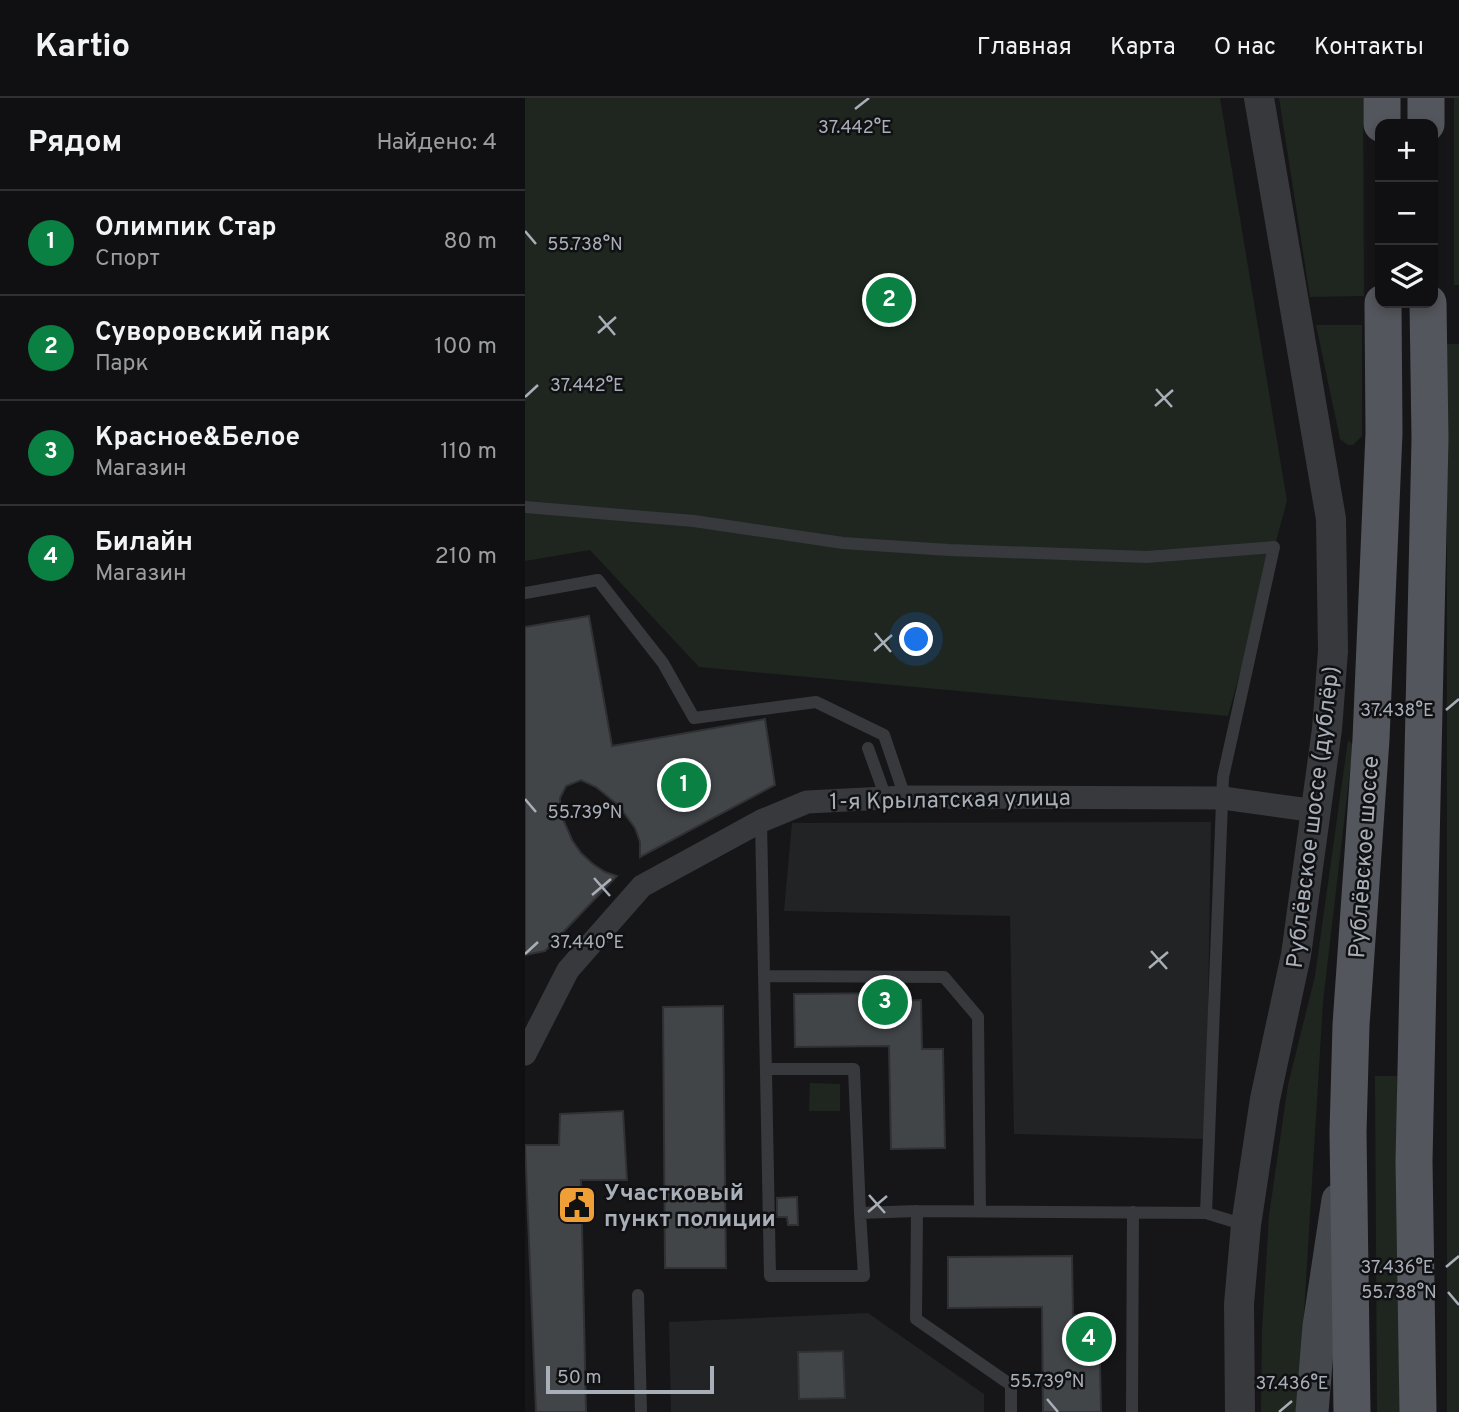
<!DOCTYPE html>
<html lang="ru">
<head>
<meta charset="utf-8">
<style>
  body { margin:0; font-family:Overpass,sans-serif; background:#19191b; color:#f1f3f6 }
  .controls { position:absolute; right:21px; top:21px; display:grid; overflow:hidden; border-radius:14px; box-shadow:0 4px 10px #0003 }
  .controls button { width:63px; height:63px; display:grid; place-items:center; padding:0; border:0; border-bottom:2px solid #303032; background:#101012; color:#f1f3f6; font:35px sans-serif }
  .scale { position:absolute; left:21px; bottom:18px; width:168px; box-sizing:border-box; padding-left:7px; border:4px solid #a8afb8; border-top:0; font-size:19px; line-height:24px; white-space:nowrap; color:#a8afb8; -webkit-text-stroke:5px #111113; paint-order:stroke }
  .you { position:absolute; left:392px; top:542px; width:24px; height:24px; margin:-18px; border:5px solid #fff; border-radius:50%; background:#1a73e8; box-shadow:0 0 0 10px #1a73e833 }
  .badge { display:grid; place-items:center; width:46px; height:46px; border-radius:50%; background:#0b8043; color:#fff; font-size:23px; font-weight:700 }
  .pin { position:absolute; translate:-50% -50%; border:4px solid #fff; box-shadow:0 2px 7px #0006 }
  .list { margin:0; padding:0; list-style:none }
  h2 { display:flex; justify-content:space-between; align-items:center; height:91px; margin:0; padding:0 28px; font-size:30px }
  h2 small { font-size:23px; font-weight:400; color:#9c9d9f }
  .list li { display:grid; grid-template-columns:46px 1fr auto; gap:21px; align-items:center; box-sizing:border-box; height:105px; padding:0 28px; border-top:2px solid #303032 }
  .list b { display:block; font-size:26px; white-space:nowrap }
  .list p { margin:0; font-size:23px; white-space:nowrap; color:#9c9d9f }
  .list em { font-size:23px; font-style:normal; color:#9c9d9f }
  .icon { flex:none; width:38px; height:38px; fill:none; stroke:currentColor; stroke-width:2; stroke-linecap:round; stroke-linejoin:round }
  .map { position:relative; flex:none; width:934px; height:1314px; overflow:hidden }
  header { display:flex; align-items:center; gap:42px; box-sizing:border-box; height:98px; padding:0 35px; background:#101012; border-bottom:2px solid #303032 }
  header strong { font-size:33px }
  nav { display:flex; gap:38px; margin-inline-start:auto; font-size:24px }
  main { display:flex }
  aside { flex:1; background:#101012 }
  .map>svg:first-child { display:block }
  .built { fill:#222325 }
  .green { fill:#1e261f }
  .building { fill:#424548; stroke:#303134; stroke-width:2 }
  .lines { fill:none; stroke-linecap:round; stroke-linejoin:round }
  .service { stroke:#37393d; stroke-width:12 }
  .minor { stroke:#37393d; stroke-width:23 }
  .tertiary { stroke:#37393d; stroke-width:30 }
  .secondary { stroke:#45484d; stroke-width:33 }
  .primary { stroke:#53565c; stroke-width:37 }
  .ticks { fill:none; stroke:#a8afb8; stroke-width:2.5 }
  .labels { text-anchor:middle; stroke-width:5; stroke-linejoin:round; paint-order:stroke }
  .street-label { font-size:23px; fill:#a8afb8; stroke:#111113 }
  .poi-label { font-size:23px; font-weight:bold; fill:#a8afb8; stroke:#111113; text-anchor:start }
  .ticks-label { font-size:18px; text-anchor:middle; fill:#a8afb8; stroke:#111113; stroke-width:5; stroke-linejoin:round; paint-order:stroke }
</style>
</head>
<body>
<header>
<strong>Kartio</strong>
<nav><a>Главная</a><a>Карта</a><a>О нас</a><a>Контакты</a></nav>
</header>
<main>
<aside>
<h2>Рядом<small>Найдено: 4</small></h2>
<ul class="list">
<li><span class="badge">1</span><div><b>Олимпик Стар</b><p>Спорт</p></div><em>80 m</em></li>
<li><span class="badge">2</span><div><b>Суворовский парк</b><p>Парк</p></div><em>100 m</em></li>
<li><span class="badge">3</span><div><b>Красное&amp;Белое</b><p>Магазин</p></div><em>110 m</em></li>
<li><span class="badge">4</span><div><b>Билайн</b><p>Магазин</p></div><em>210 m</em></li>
</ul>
</aside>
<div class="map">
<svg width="934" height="1314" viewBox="0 0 934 1314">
  <rect width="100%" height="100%" fill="#161618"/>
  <!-- built -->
  <path class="built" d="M686 724 681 1041 489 1036 485 818 259 813 267 725Z
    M343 1215 459 1296V1314H146L144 1224Z"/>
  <!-- green -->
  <path class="green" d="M0 0H695L762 403 703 618 174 569 65 452 0 463Z
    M754 0H838L839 198 785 199Z
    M929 0H934V187H929Z
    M791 227H837V338L828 347H823L815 341Z
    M922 246H934V1314H922Z
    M823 642 828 647 798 904 773 1314H736L737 1233 744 1117 763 987 790 878Z
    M850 978H872L877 1314H852Z
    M285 985 315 986V1013H284Z"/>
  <!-- building -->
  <path class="building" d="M64 518 87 648 240 621 250 687 115 759V744L110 730 93 707 71 689 56 682 41 688 35 700V714L47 742 56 755 68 766 80 774 92 778 20 853 0 857V529Z
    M374 895V903L396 902 397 951H418L420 1050 366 1051 364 948 270 949 269 896Z
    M198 908 201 1170H140L138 909Z
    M98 1013 102 1082H56L61 1314H11L0 1047H34L35 1016Z
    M272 1099 273 1127H263L262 1119H252V1100Z
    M547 1158 548 1217H574L576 1314H518L517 1209 423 1210V1159Z
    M318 1253 320 1300 274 1301 273 1254Z"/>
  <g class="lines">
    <!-- service -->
    <path class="service" d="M0 409 169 423 318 445 424 452 622 459 749 449 698 679 681 1115
      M0 495 73 482 138 565 169 620 291 604 359 637 380 699
      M343 650 361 700
      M236 723 245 1178H339L335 1115 392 1113 681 1115 720 1127
      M240 878 419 879 453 919 455 1113
      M241 971H329L335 1115
      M392 1113 391 1221 486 1287V1314
      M113 1197 116 1314
      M607 1314 608 1114"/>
    <!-- minor -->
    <path class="minor" d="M0 956 43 872 117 788 236 723 282 704 380 699 698 700 791 713"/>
    <!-- tertiary -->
    <path class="tertiary" d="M715 1314 714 1206 721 1127 740 1001 771 857 802 631 808 553 806 421 734 0"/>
    <!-- secondary -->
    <path class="secondary" d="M787 1314 794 1228 813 1102"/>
    <!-- primary -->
    <path class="primary" d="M857 0V26
      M901 0V26
      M827 1314 823 1034 826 927 846 641 859 335 858 205
      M893 1314 889 1063 905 341 903 205"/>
  </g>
  <!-- ticks -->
  <path class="ticks" d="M330 11 344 0M0 133 11 146M74 218 90 237M73 235 91 219M631 291 647 309M0 299 13 287M630 308 648 292M350 535 366 554M349 553 367 537M921 612 934 601M0 701 11 714M69 780 85 798M67 797 86 781M626 853 642 871M0 856 13 844M624 870 643 854M344 1097 360 1115M343 1114 362 1098M921 1169 934 1158M923 1194 934 1207M522 1301 533 1314M754 1314 767 1303"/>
  <!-- icons -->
  <defs>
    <symbol id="civic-square" viewBox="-11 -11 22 22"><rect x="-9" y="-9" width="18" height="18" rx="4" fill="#f09f36" stroke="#111113"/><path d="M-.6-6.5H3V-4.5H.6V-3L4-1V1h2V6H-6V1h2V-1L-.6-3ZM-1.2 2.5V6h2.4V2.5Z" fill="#111"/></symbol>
  </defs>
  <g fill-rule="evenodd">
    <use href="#civic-square" x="30" y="1085" width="44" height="44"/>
  </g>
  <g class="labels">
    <!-- street labels -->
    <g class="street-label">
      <text transform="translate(425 701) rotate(-1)" y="8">1-я Крылатская улица</text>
      <text transform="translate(787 719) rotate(-83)" y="8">Рублёвское шоссе (дублёр)</text>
      <text transform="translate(838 759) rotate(-86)" y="8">Рублёвское шоссе</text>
    </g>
    <!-- poi labels -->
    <g class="poi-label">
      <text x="79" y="1102">Участковый<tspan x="79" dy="26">пункт полиции</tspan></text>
    </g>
  </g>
  <g class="ticks-label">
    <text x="330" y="35">37.442°E</text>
    <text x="60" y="152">55.738°N</text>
    <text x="62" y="293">37.442°E</text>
    <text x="872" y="618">37.438°E</text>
    <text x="60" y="720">55.739°N</text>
    <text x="62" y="850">37.440°E</text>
    <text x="872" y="1175">37.436°E</text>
    <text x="874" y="1200">55.738°N</text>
    <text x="522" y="1289">55.739°N</text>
    <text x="767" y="1291">37.436°E</text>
  </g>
</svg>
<div class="controls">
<button>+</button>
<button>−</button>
<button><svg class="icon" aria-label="layers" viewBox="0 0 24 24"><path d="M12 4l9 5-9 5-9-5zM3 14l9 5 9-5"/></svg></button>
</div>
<div class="scale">50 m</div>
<div class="you"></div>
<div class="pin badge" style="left:159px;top:687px">1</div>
<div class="pin badge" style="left:364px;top:202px">2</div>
<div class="pin badge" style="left:360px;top:904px">3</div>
<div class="pin badge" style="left:564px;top:1241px">4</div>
</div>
</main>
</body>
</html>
